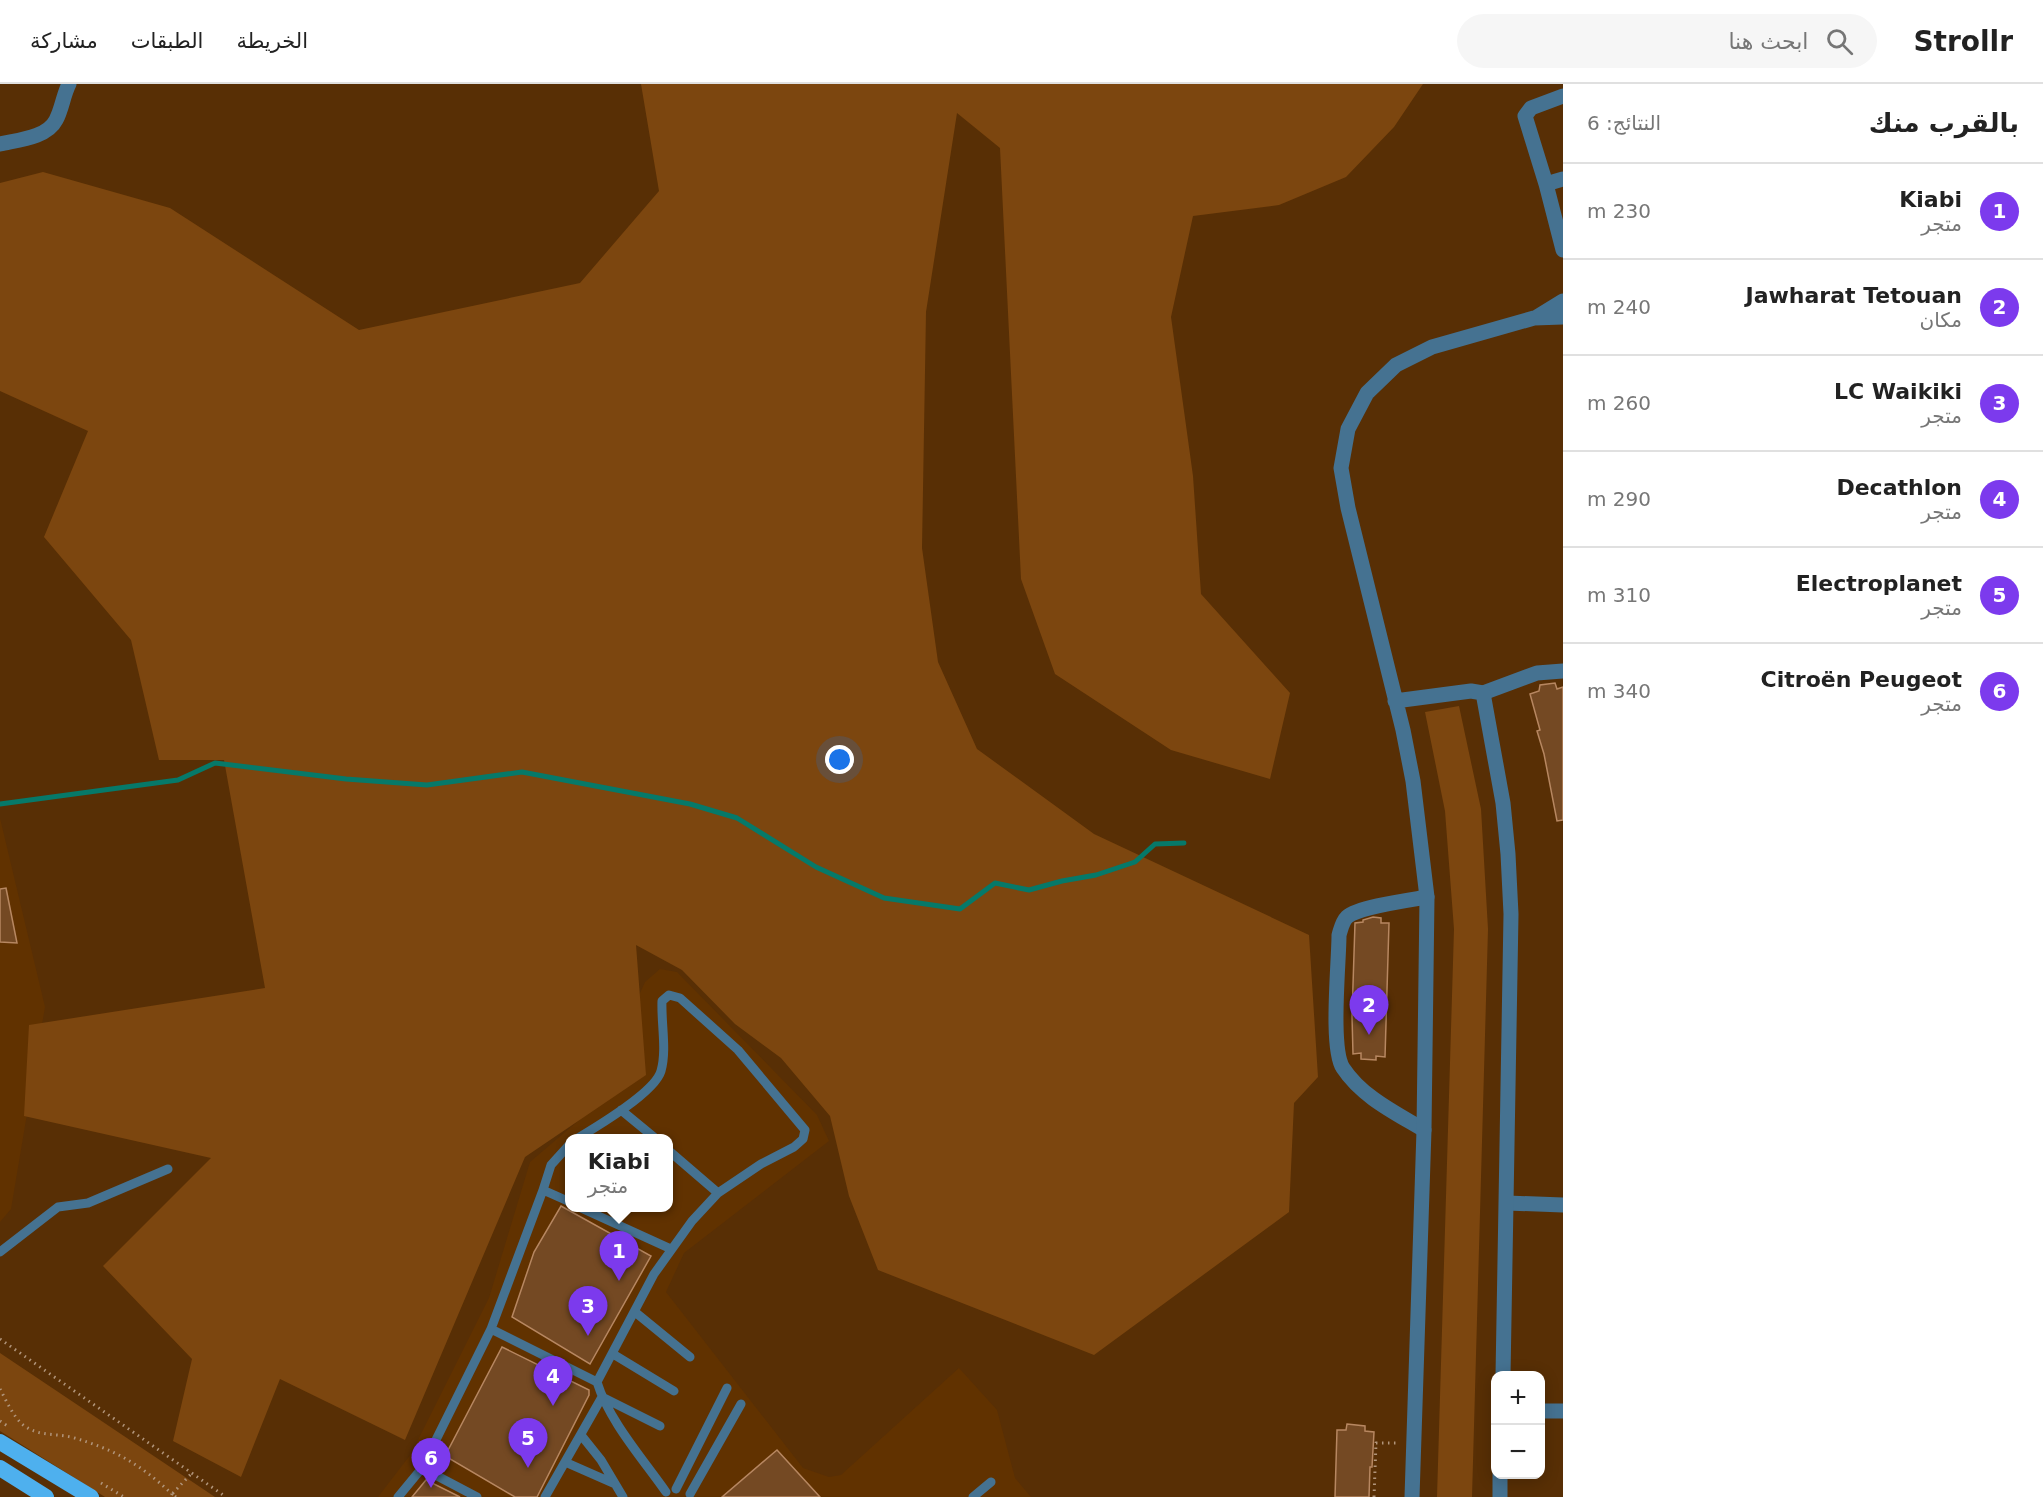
<!DOCTYPE html>
<html lang="ar">
<head>
<meta charset="utf-8">
<style>
  body { margin:0; font-family:"DejaVu Sans",Cairo,sans-serif; background:#f6f6f6; color:#222; direction:rtl }
  .controls { position:absolute; right:18px; bottom:18px; display:grid; overflow:hidden; border-radius:12px; box-shadow:0 3px 15px #0003 }
  .controls button { width:54px; height:54px; display:grid; place-items:center; padding:0; border:0; border-bottom:2px solid #e0e0e0; background:#fff; color:#222; font:30px sans-serif }
  .you { position:absolute; left:840px; top:676px; width:21px; height:21px; margin:-15px; border:4px solid #fff; border-radius:50%; background:#1a73e8; box-shadow:0 0 0 9px #1a73e833 }
  .badge { display:grid; place-items:center; width:39px; height:39px; border-radius:50%; background:#7c3aed; color:#fff; font-size:20px; font-weight:700 }
  .pin { position:absolute; translate:-50% -50px; filter:drop-shadow(0 2px 3px #0008) }
  .pin::after { content:''; position:absolute; top:32px; width:21px; height:18px; background:inherit; clip-path:polygon(0 0,100% 0,50% 100%) }
  .popup { position:absolute; left:565px; top:1050px; width:108px; height:78px; box-sizing:border-box; display:grid; place-content:center; border-radius:12px; background:#fff; filter:drop-shadow(0 2px 4px #0005); font-size:20px; white-space:nowrap; color:#767676 }
  .popup b { font-size:22px; color:#222 }
  .popup::after { content:''; position:absolute; left:50%; top:100%; margin-left:-12px; border:12px solid transparent; border-top-color:#fff }
  .list { margin:0; padding:0; list-style:none }
  h2 { display:flex; justify-content:space-between; align-items:center; height:78px; margin:0; padding:0 24px; font-size:26px }
  h2 small { font-size:20px; font-weight:400; color:#767676 }
  .list li { display:grid; grid-template-columns:39px 1fr auto; gap:18px; align-items:center; box-sizing:border-box; height:96px; padding:0 24px; border-top:2px solid #e0e0e0 }
  .list b { display:block; font-size:22px; white-space:nowrap }
  .list p { margin:0; font-size:20px; white-space:nowrap; color:#767676 }
  .list em { font-size:20px; font-style:normal; color:#767676 }
  .icon { flex:none; width:33px; height:33px; fill:none; stroke:currentColor; stroke-width:2; stroke-linecap:round; stroke-linejoin:round }
  .map { position:relative; flex:none; width:1563px; height:1413px; overflow:hidden; direction:ltr }
  header { display:flex; align-items:center; gap:36px; box-sizing:border-box; height:84px; padding:0 30px; background:#fff; border-bottom:2px solid #e0e0e0 }
  header strong { font-size:28px }
  nav { display:flex; gap:33px; margin-inline-start:auto; font-size:21px }
  .search { width:420px; height:54px; background:#f6f6f6; display:flex; align-items:center; gap:15px; box-sizing:border-box; padding:0 21px; border-radius:33px; color:#767676; font-size:22px }
  main { display:flex }
  aside { flex:1; background:#fff }
  .map>svg:first-child { display:block }
  .built { fill:#613200; fill-rule:evenodd }
  .green { fill:#7c460f }
  .lines { fill:none; stroke-linecap:round; stroke-linejoin:round }
  .stream { stroke:#067969; stroke-width:5 }
  .building { fill:#744923; stroke:#b78761; stroke-width:1.5 }
  .path { stroke:#b1957b; stroke-width:3; stroke-dasharray:1.5 4.5; stroke-linecap:butt }
  .service { stroke:#457291; stroke-width:9 }
  .minor { stroke:#457291; stroke-width:15 }
  .tertiary { stroke:#457291; stroke-width:15 }
  .trunk { stroke:#4eb0ee; stroke-width:16 }
</style>
</head>
<body>
<header>
<strong>Strollr</strong>
<div class="search"><svg class="icon" aria-label="search" viewBox="0 0 24 24"><circle cx="10" cy="10" r="6"/><path d="M15 15l6 6"/></svg>ابحث هنا</div>
<nav><a>الخريطة</a><a>الطبقات</a><a>مشاركة</a></nav>
</header>
<main>
<aside>
<h2>بالقرب منك<small>النتائج: 6</small></h2>
<ul class="list">
<li><span class="badge">1</span><div><b>Kiabi</b><p>متجر</p></div><em>230 m</em></li>
<li><span class="badge">2</span><div><b>Jawharat Tetouan</b><p>مكان</p></div><em>240 m</em></li>
<li><span class="badge">3</span><div><b>LC Waikiki</b><p>متجر</p></div><em>260 m</em></li>
<li><span class="badge">4</span><div><b>Decathlon</b><p>متجر</p></div><em>290 m</em></li>
<li><span class="badge">5</span><div><b>Electroplanet</b><p>متجر</p></div><em>310 m</em></li>
<li><span class="badge">6</span><div><b>Citroën Peugeot</b><p>متجر</p></div><em>340 m</em></li>
</ul>
</aside>
<div class="map">
<svg width="1563" height="1413" viewBox="0 0 1563 1413">
  <rect width="100%" height="100%" fill="#582f05"/>
  <!-- built -->
  <path class="built" d="M0 734 45 923 11 1125 0 1138Z
    M660 885 677 888 817 1031 829 1057 684 1169 666 1208 803 1384 829 1393 841 1391 959 1284 997 1326 1015 1394 1031 1413H378L411 1370 489 1214 530 1078 638 986 636 918 645 898ZM570 1054H668V1124H570Z"/>
  <!-- green -->
  <path class="green" d="M641 0H1423L1394 43 1346 93 1279 121 1193 132 1171 233 1193 392 1201 510 1290 609 1270 695 1171 666 1055 590 1021 495 1000 64 957 29 926 228 922 464 938 578 977 665 1094 750 1309 851 1318 993 1294 1019 1289 1128 1094 1271 878 1186 849 1112 830 1032 781 974 735 940 682 886 636 861 646 991 525 1073 405 1356 280 1295 241 1393 173 1357 192 1275 103 1182 211 1074 24 1032 29 941 265 904 224 676H159L131 556 44 453 88 347 0 307V99L43 88 170 124 359 246 580 199 659 107Z
    M1459 622 1481 725 1488 845 1472 1413H1437L1454 845 1445 727 1425 628Z
    M0 1269 215 1413H105L0 1347Z"/>
  <g class="lines">
    <!-- stream -->
    <path class="stream" d="M0 720 178 696 215 679 346 695 427 701 522 688 690 720 737 734 816 783 884 814 960 825 995 799 1029 806 1062 797 1096 791 1135 778 1155 760 1184 759"/>
  </g>
  <!-- building -->
  <path class="building" d="M1555 599 1557 605 1563 603V736L1557 737 1544 670 1537 647 1540 646 1530 610 1539 607 1540 601Z
    M6 804 17 859 0 858V805Z
    M1373 833 1381 834V839H1389L1385 973 1376 972V976L1361 975V969L1353 970 1352 932 1355 839 1363 838V836Z
    M561 1122 651 1172 590 1280 512 1233 534 1168Z
    M502 1263 589 1306V1311L537 1413H515L445 1372Z
    M1347 1340 1365 1342V1347L1374 1348 1372 1383H1370L1369 1413H1335L1337 1346H1346Z
    M777 1366 820 1413H722Z
    M426 1396 460 1413H412Z"/>
  <g class="lines">
    <!-- path -->
    <path class="path" d="M0 1255 226 1413
      M0 1305C6 1316 13 1332 22 1340 38 1353 54 1349 71 1353 114 1365 140 1380 172 1410L170 1413
      M0 1337 9 1343
      M101 1399 124 1413
      M176 1413 172 1410 191 1390
      M1374 1413 1376 1359H1398"/>
    <!-- service -->
    <path class="service" d="M621 1026 655 1054
      M578 1054C598 1042 655 1008 661 987 667 966 661 939 662 917L669 911 680 914 738 966 805 1046 803 1055 794 1063 761 1080 718 1109 692 1137 654 1190 597 1298
      M570 1060 551 1081 543 1106 570 1118
      M668 1066 718 1109
      M581 1124 671 1165
      M0 1168 58 1123 88 1119 168 1085
      M635 1228 690 1273
      M491 1245 597 1298C609 1337 643 1375 666 1408
      M613 1270 674 1307
      M581 1351 601 1376 623 1413
      M565 1378 615 1400
      M422 1384 477 1413
      M676 1405 727 1304
      M690 1410 741 1320
      M398 1413 422 1384 491 1245 543 1106
      M545 1413 602 1313 660 1342
      M973 1413 991 1398"/>
    <!-- minor -->
    <path class="minor" d="M1563 12 1531 24 1525 32 1546 100 1563 166
      M0 60C17 56 47 54 56 36 62 25 63 12 69 0
      M1546 100 1563 95
      M1483 609 1537 589 1563 587
      M1424 1046C1396 1029 1362 1013 1343 984 1330 964 1339 879 1339 851 1341 845 1342 838 1347 833 1358 823 1410 816 1427 813
      M1507 1119 1563 1121
      M1540 1327H1563"/>
    <!-- tertiary -->
    <path class="tertiary" d="M1537 233 1563 217
      M1395 617 1471 607 1483 609 1503 719 1508 770 1511 830 1503 1292
      M1412 1413 1424 1046 1427 813 1413 697 1403 646 1348 424 1341 384 1348 345 1367 309 1396 281 1432 263 1534 234 1563 233
      M1500 1413V1390"/>
    <!-- trunk -->
    <path class="trunk" d="M0 1358 91 1413
      M0 1384 46 1413"/>
  </g>
</svg>
<div class="controls">
<button>+</button>
<button>−</button>
</div>
<div class="you"></div>
<div class="pin badge" style="left:619px;top:1197px">1</div>
<div class="popup"><b>Kiabi</b>متجر</div>
<div class="pin badge" style="left:1369px;top:951px">2</div>
<div class="pin badge" style="left:588px;top:1252px">3</div>
<div class="pin badge" style="left:553px;top:1322px">4</div>
<div class="pin badge" style="left:528px;top:1384px">5</div>
<div class="pin badge" style="left:431px;top:1404px">6</div>
</div>
</main>
</body>
</html>
